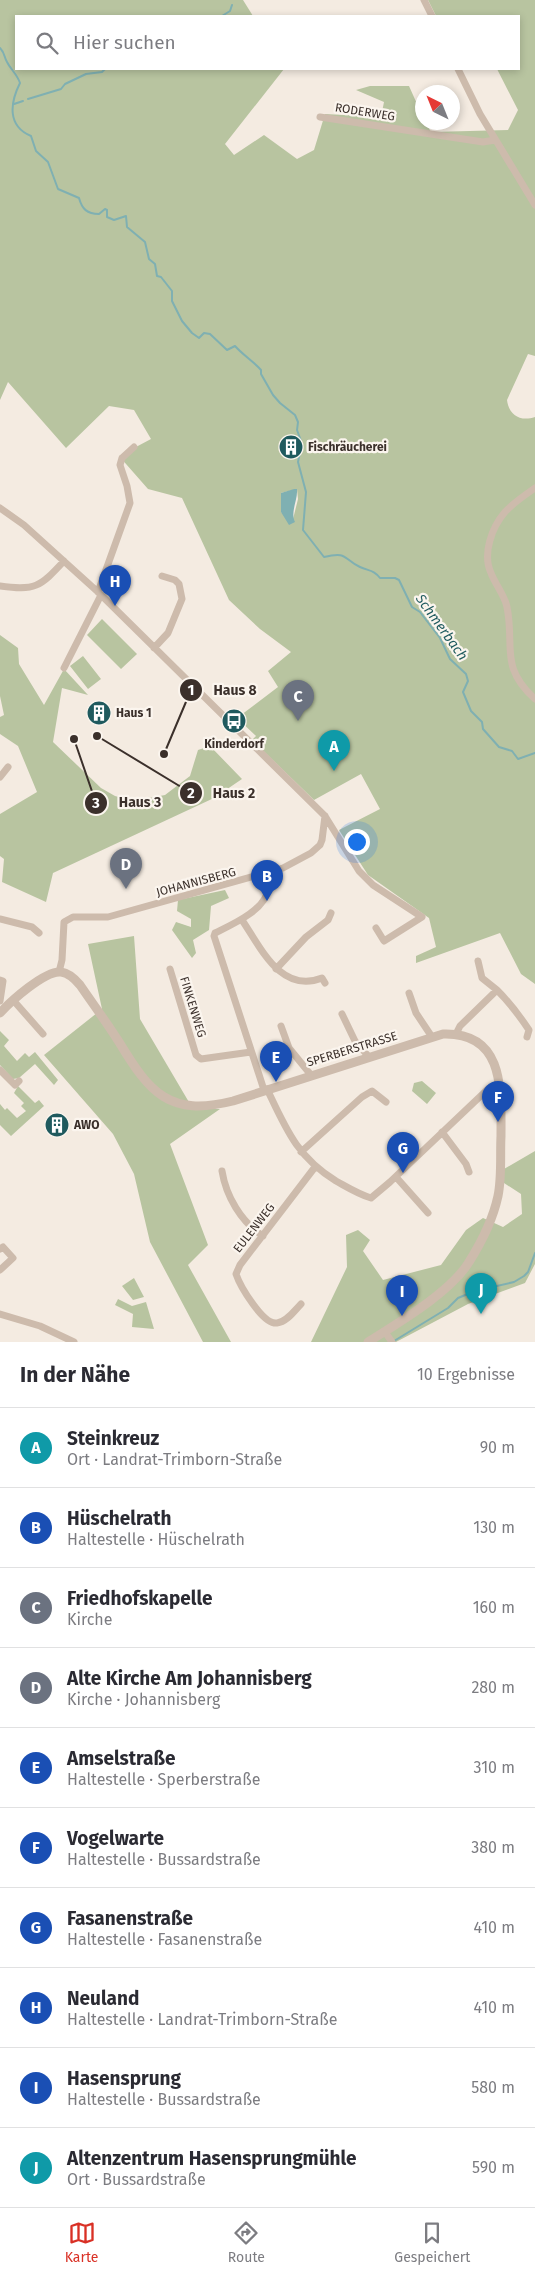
<!DOCTYPE html>
<html lang="de">
<head>
<meta charset="utf-8">
<style>
  body { margin:0; font-family:"Fira Sans",sans-serif; background:#f7f7f7; color:#2b2b33 }
  .compass { position:absolute; left:415px; top:85px; width:45px; height:45px; border-radius:50%; background:#fff; box-shadow:0 2px 8px #0003; rotate:317deg }
  .you { position:absolute; left:356px; top:841px; width:18px; height:18px; margin:-12px; border:4px solid #fff; border-radius:50%; background:#1a73e8; box-shadow:0 0 0 8px #1a73e833 }
  .badge { display:grid; place-items:center; width:32px; height:32px; border-radius:50%; background:#d93025; color:#fff; font-size:16px; font-weight:700 }
  .pin { position:absolute; translate:-50% -41px; filter:drop-shadow(0 1px 2px #0008) }
  .pin::after { content:''; position:absolute; top:26px; width:18px; height:15px; background:inherit; clip-path:polygon(0 0,100% 0,50% 100%) }
  .list { margin:0; padding:0; list-style:none }
  h2 { display:flex; justify-content:space-between; align-items:center; height:65px; margin:0; padding:0 20px; font-size:21px }
  h2 small { font-size:16px; font-weight:400; color:#7c7c81 }
  .list li { display:grid; grid-template-columns:32px 1fr auto; gap:15px; align-items:center; box-sizing:border-box; height:80px; padding:0 20px; border-top:1px solid #e1e1e2 }
  .list b { display:block; font-size:19px; white-space:nowrap }
  .list p { margin:0; font-size:16px; white-space:nowrap; color:#7c7c81 }
  .list em { font-size:16px; font-style:normal; color:#7c7c81 }
  .icon { flex:none; width:28px; height:28px; fill:none; stroke:currentColor; stroke-width:2; stroke-linecap:round; stroke-linejoin:round }
  .map { position:relative; flex:none; width:535px; height:1342px; overflow:hidden }
  .search { position:absolute; background:#fff; box-shadow:0 2px 8px #0003; left:15px; right:15px; top:15px; height:55px; display:flex; align-items:center; gap:12px; box-sizing:border-box; padding:0 18px; border-radius:0px; color:#7c7c81; font-size:19px }
  .sheet { height:865px; background:#fff }
  nav { display:flex; justify-content:space-around; align-items:center; box-sizing:border-box; height:70px; border-top:1px solid #e1e1e2; background:#fff; font-size:14px; color:#7c7c81 }
  nav a { display:grid; justify-items:center; gap:2px }
  nav .on { color:#d93025 }
  .map>svg:first-child { display:block }
  .green { fill:#b8c4a0; fill-rule:evenodd }
  .water { fill:#7fb0b2 }
  .lines { fill:none; stroke-linecap:round; stroke-linejoin:round }
  .stream { stroke:#7fb0b2; stroke-width:2 }
  .minor { stroke:#cdbbac; stroke-width:7 }
  .tertiary { stroke:#cdbbac; stroke-width:9 }
  .labels { text-anchor:middle; stroke-width:4.5; stroke-linejoin:round; paint-order:stroke }
  .street-label { font-size:12px; fill:#3b302b; stroke:#fbf5ee }
  .poi-label { font-size:12px; font-weight:bold; fill:#3b302b; stroke:#fbf5ee; text-anchor:start }
  .water-label { font-size:14px; font-style:italic; fill:#1f5a5e; stroke:#fbf5ee }
  .leader { fill:none; stroke:#3b302b; stroke-width:2 }
  .callout-dot { fill:#3b302b; stroke:#fbf5ee; stroke-width:2 }
  .mark-label { font-size:15px; text-anchor:middle; font-weight:bold; fill:#fff }
  .callout-label { font-size:14px; text-anchor:middle; font-weight:bold; fill:#3b302b; stroke:#fbf5ee; stroke-width:4.5; stroke-linejoin:round; paint-order:stroke }
</style>
</head>
<body>
<div class="map">
<svg width="535" height="1342" viewBox="0 0 535 1342">
  <rect width="100%" height="100%" fill="#f4ebe1"/>
  <!-- green -->
  <path class="green" d="M0 0H243L253 16H16V69H284L225 144 234 155 264 135 297 159 314 150 325 114 381 117 384 102 356 90 370 86H409L422 115V122L426 123 431 132 508 130 518 110 497 69H519V16H436L428 0H535V356L528 354 507 400C509 415 520 422 535 417V984L521 974 500 933 416 963V956L436 947 429 918 368 875 339 830 380 809 361 774 314 800 252 740 256 736 237 718 278 687 268 671 291 652 260 629 229 600 182 498 148 489 119 456 151 439 134 410 109 406 66 448 8 382 0 400ZM297 489 298 499 293 519 281 512V493Z
    M102 619 137 654 121 669 87 635Z
    M0 635 18 648 19 664 44 705 64 669 88 695 62 688 53 742 101 788 115 796 133 801 165 795 190 776 198 750 210 746 242 779 214 798 53 873 46 902 2 882 4 859 0 856V814L37 792 18 746 0 734V717L4 715 0 696Z
    M83 656 101 679 88 689 70 666Z
    M225 890 229 898 211 906 209 930 193 940 196 953 192 958 172 930 176 922 191 927V919L177 911 178 900Z
    M134 936 140 1019 193 1109H220L170 1144 208 1245 188 1265 231 1342H203L150 1242 134 1174 113 1134 44 1055 102 1009 88 944Z
    M0 1031 9 1040 4 1046 17 1061 25 1053 29 1057 35 1052 58 1080 54 1085 35 1064 19 1078 13 1079 0 1065Z
    M422 1081 436 1093 427 1104 412 1091 414 1083Z
    M18 1086 35 1103 39 1100 44 1106 11 1136 0 1125V1104L5 1110 7 1108 17 1118 26 1111 21 1106 24 1103 14 1093Z
    M535 1151V1264L525 1283 468 1304 396 1342H311L347 1267 346 1235 358 1230 370 1240 363 1251 383 1280 441 1265 466 1230 483 1218 503 1227 522 1214 521 1194 504 1183V1169Z
    M134 1278 144 1297 133 1300 122 1286Z
    M118 1299 132 1306 146 1302 154 1329 132 1327 133 1314 115 1305Z"/>
  <!-- water -->
  <path class="water" d="M294 489H297C298 500 290 512 295 522L289 525 281 512V493Z"/>
  <g class="lines">
    <!-- stream -->
    <path class="stream" d="M222 16 230 11 232 5
      M0 48C5 53 4 57 7 62 11 70 17 74 20 83 10 103 7 126 31 136L36 151 48 162 58 189 79 198C82 209 87 214 99 214L105 209 107 210V217L114 220 126 216 127 227 145 242 149 259 155 264 157 276 161 277 172 291V301L182 321 192 333 199 338 204 333 210 334 227 350 235 346C243 355 253 361 261 370V374L273 395 280 403 295 415 298 422 297 430 301 441 298 446 300 452 298 462 306 492 303 530 324 557C348 551 343 559 360 567 369 571 374 570 380 578H395L399 580 412 607 420 612 440 638 450 659 466 674 468 681 463 692 471 711 482 722 483 729 499 747 512 751 518 759 535 753
      M28 99 61 89 65 84 86 74 102 72 105 69
      M14 104 23 101
      M394 1341 448 1308 458 1298 475 1291 514 1282 524 1276 528 1272 535 1253"/>
    <!-- minor -->
    <path class="minor" d="M424 0 432 16
      M458 69 480 114 535 205
      M320 117 483 142 495 140
      M535 488C525 495 513 503 505 512 492 527 482 554 491 573 495 584 505 596 507 607 515 647 499 666 535 699
      M0 508 24 525 98 592 325 816 359 871 373 885 422 917 384 941 376 928
      M0 586C35 591 40 587 64 561
      M98 592 130 503 127 486 120 465 122 458 134 447
      M154 648 168 633 182 599 179 584 175 580 162 576
      M64 668 101 595
      M0 777 8 767
      M262 875 268 889C266 910 231 925 215 933L214 936 264 1090
      M0 919 32 927 39 933
      M242 920C261 948 281 994 322 978L325 983
      M478 961 482 978 497 990
      M170 969 196 1055 201 1059 251 1052
      M276 969 306 937 328 920 331 913
      M59 972 62 960 64 922 73 917H108L283 868 311 853 320 845 322 840 325 816
      M0 980 3 981 0 1001
      M409 993 416 1013 432 1037
      M13 1000 43 1034
      M342 1014 355 1041 369 1057
      M281 1026 289 1048 311 1075
      M456 1034 460 1026 497 990C509 1002 519 1015 529 1030L527 1037
      M0 1070 15 1085 19 1081
      M267 1089C286 1129 297 1157 336 1181 347 1187 358 1194 371 1198L390 1182 488 1089 499 1083
      M442 1132 466 1164 469 1172
      M301 1152 362 1097 372 1091 386 1102
      M222 1171C226 1196 241 1222 263 1236
      M396 1177 428 1213
      M0 1249 3 1247 13 1258 0 1270
      M301 1304C295 1310 287 1322 277 1323 263 1325 240 1286 236 1274L240 1265 315 1167
      M0 1314 40 1326 74 1342
      M385 1332 392 1342"/>
    <!-- tertiary -->
    <path class="tertiary" d="M0 1013C10 1002 45 970 61 972 69 973 75 979 80 985 93 1004 107 1023 119 1042 150 1093 169 1117 233 1101L443 1034C505 1032 501 1090 501 1136 500 1155 502 1177 498 1196 493 1219 481 1243 469 1262 451 1292 398 1323 368 1342"/>
  </g>
  <!-- icons -->
  <defs>
    <symbol id="building-disc" viewBox="-11 -11 22 22"><circle r="9.5" fill="#1f5a5e" stroke="#fbf5ee"/><path d="M-4-6H4V6H1V3H-1V6H-4ZM-2.5-4.3h1.7v1.8h-1.7ZM.8-4.3h1.7v1.8H.8ZM-2.5-1h1.7V.8h-1.7ZM.8-1h1.7V.8H.8Z" fill="#fff"/></symbol>
    <symbol id="bus-disc" viewBox="-11 -11 22 22"><circle r="9.5" fill="#1f5a5e" stroke="#fbf5ee"/><path d="M-5-6H5V4H4V6H2V4H-2V6H-4V4H-5ZM-3.5-4V0h7V-4ZM-3.5 1.2v1.5H-2V1.2ZM2 1.2v1.5H3.5V1.2Z" fill="#fff"/></symbol>
  </defs>
  <g fill-rule="evenodd">
    <use href="#building-disc" x="277" y="433" width="28" height="28"/>
    <use href="#building-disc" x="85" y="699" width="28" height="28"/>
    <use href="#bus-disc" x="220" y="707" width="28" height="28"/>
    <use href="#building-disc" x="43" y="1111" width="28" height="28"/>
  </g>
  <g class="labels">
    <!-- street labels -->
    <g class="street-label">
      <text transform="translate(365 112) rotate(9)" y="4">RODERWEG</text>
      <text transform="translate(196 882) rotate(-15)" y="4">JOHANNISBERG</text>
      <text transform="translate(193 1007) rotate(73)" y="4">FINKENWEG</text>
      <text transform="translate(352 1049) rotate(-17)" y="4">SPERBERSTRASSE</text>
      <text transform="translate(254 1228) rotate(-52)" y="4">EULENWEG</text>
    </g>
    <!-- poi labels -->
    <g class="poi-label">
      <text x="308" y="451">Fischräucherei</text>
      <text x="116" y="717">Haus 1</text>
      <text x="234" y="748" text-anchor="middle">Kinderdorf</text>
      <text x="74" y="1129">AWO</text>
    </g>
    <!-- water labels -->
    <g class="water-label">
      <text transform="translate(442 627) rotate(54)" y="5">Schmerbach</text>
    </g>
  </g>
  <!-- callouts -->
  <path class="leader" d="M164 754L191 690M97 736L191 793M74 739L96 803"/>
  <g class="callout-dot">
    <circle cx="164" cy="754" r="5"/>
    <circle cx="97" cy="736" r="5"/>
    <circle cx="74" cy="739" r="5"/>
    <circle cx="191" cy="690" r="12"/>
    <circle cx="191" cy="793" r="12"/>
    <circle cx="96" cy="803" r="12"/>
  </g>
  <g class="mark-label">
    <text x="191" y="695">1</text>
    <text x="191" y="798">2</text>
    <text x="96" y="808">3</text>
  </g>
  <g class="callout-label">
    <text x="235" y="695">Haus 8</text>
    <text x="234" y="798">Haus 2</text>
    <text x="140" y="807">Haus 3</text>
  </g>
</svg>
<svg class="compass" viewBox="-18 -18 36 36"><path d="M0-13l5 13h-10z" fill="#e53935"/><path d="M0 13l5-13h-10z" fill="#7c7c81"/></svg>
<div class="you"></div>
<div class="pin badge" style="left:334px;top:771px;background:#0f9aa8">A</div>
<div class="pin badge" style="left:267px;top:901px;background:#1a4fb4">B</div>
<div class="pin badge" style="left:298px;top:721px;background:#6b7280">C</div>
<div class="pin badge" style="left:126px;top:889px;background:#6b7280">D</div>
<div class="pin badge" style="left:276px;top:1082px;background:#1a4fb4">E</div>
<div class="pin badge" style="left:498px;top:1122px;background:#1a4fb4">F</div>
<div class="pin badge" style="left:403px;top:1173px;background:#1a4fb4">G</div>
<div class="pin badge" style="left:115px;top:606px;background:#1a4fb4">H</div>
<div class="pin badge" style="left:402px;top:1316px;background:#1a4fb4">I</div>
<div class="pin badge" style="left:481px;top:1314px;background:#0f9aa8">J</div>
<div class="search"><svg class="icon" aria-label="search" viewBox="0 0 24 24"><circle cx="10" cy="10" r="6"/><path d="M15 15l6 6"/></svg>Hier suchen</div>
</div>
<section class="sheet">
<h2>In der Nähe<small>10 Ergebnisse</small></h2>
<ul class="list">
<li><span class="badge" style="background:#0f9aa8">A</span><div><b>Steinkreuz</b><p>Ort · Landrat-Trimborn-Straße</p></div><em>90 m</em></li>
<li><span class="badge" style="background:#1a4fb4">B</span><div><b>Hüschelrath</b><p>Haltestelle · Hüschelrath</p></div><em>130 m</em></li>
<li><span class="badge" style="background:#6b7280">C</span><div><b>Friedhofskapelle</b><p>Kirche</p></div><em>160 m</em></li>
<li><span class="badge" style="background:#6b7280">D</span><div><b>Alte Kirche Am Johannisberg</b><p>Kirche · Johannisberg</p></div><em>280 m</em></li>
<li><span class="badge" style="background:#1a4fb4">E</span><div><b>Amselstraße</b><p>Haltestelle · Sperberstraße</p></div><em>310 m</em></li>
<li><span class="badge" style="background:#1a4fb4">F</span><div><b>Vogelwarte</b><p>Haltestelle · Bussardstraße</p></div><em>380 m</em></li>
<li><span class="badge" style="background:#1a4fb4">G</span><div><b>Fasanenstraße</b><p>Haltestelle · Fasanenstraße</p></div><em>410 m</em></li>
<li><span class="badge" style="background:#1a4fb4">H</span><div><b>Neuland</b><p>Haltestelle · Landrat-Trimborn-Straße</p></div><em>410 m</em></li>
<li><span class="badge" style="background:#1a4fb4">I</span><div><b>Hasensprung</b><p>Haltestelle · Bussardstraße</p></div><em>580 m</em></li>
<li><span class="badge" style="background:#0f9aa8">J</span><div><b>Altenzentrum Hasensprungmühle</b><p>Ort · Bussardstraße</p></div><em>590 m</em></li>
</ul>
</section>
<nav>
<a class="on"><svg class="icon" aria-label="map" viewBox="0 0 24 24"><path d="M3 6l6-2 6 2 6-2v14l-6 2-6-2-6 2zM9 4v14M15 6v14"/></svg>Karte</a>
<a><svg class="icon" aria-label="directions" viewBox="0 0 24 24"><path d="M12 3l9 9-9 9-9-9zM9 14v-3h6M13 9l2 2-2 2"/></svg>Route</a>
<a><svg class="icon" aria-label="saved" viewBox="0 0 24 24"><path d="M7 4h10v16l-5-4-5 4z"/></svg>Gespeichert</a>
</nav>
</body>
</html>
